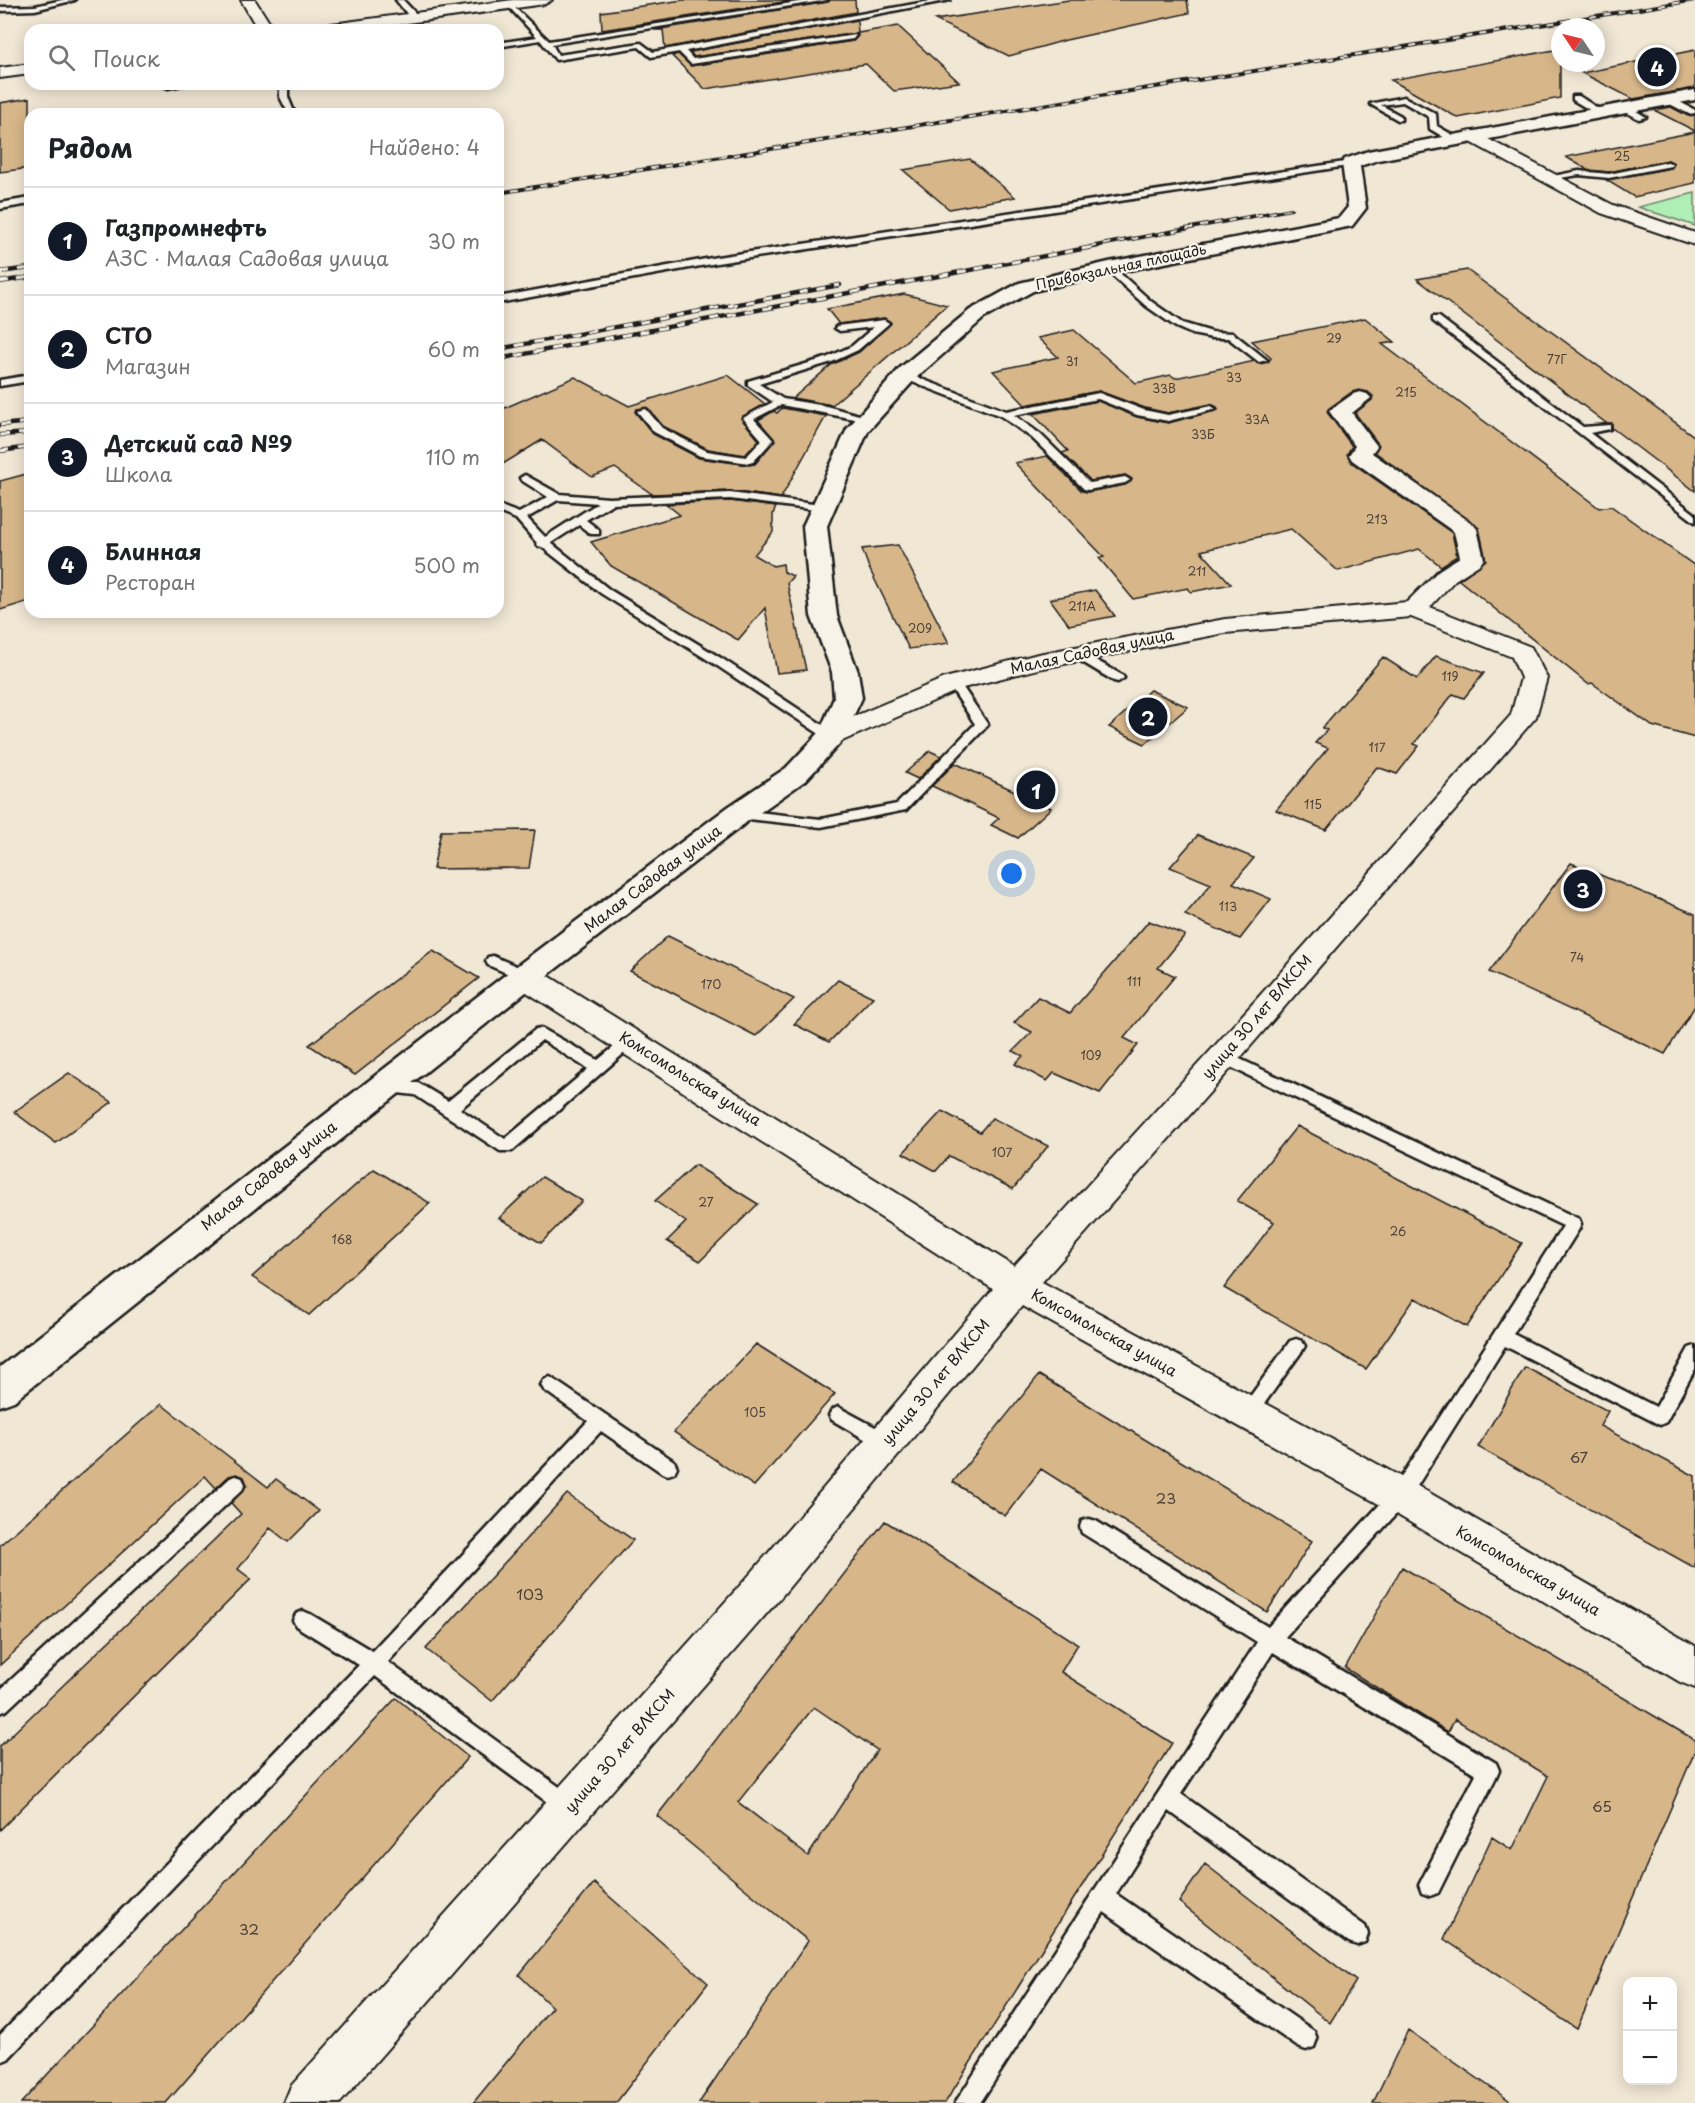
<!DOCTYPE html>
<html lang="ru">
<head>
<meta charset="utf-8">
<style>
  body { margin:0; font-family:"Playpen Sans",sans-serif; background:#f6f6f6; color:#202124 }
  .controls { position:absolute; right:18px; bottom:18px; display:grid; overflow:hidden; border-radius:12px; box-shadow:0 3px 15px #0003 }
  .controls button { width:54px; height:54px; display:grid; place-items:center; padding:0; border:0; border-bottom:2px solid #e0e0e0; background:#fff; color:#202124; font:30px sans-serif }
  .compass { position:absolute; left:1551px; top:18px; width:54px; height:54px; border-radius:50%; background:#fff; box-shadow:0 3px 15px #0003; rotate:305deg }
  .you { position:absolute; left:1012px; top:874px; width:21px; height:21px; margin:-15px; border:4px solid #fff; border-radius:50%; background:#1a73e8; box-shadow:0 0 0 9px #1a73e833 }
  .badge { display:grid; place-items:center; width:39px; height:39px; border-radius:50%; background:#111827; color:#fff; font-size:20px; font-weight:700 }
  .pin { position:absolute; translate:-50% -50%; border:3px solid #fff; box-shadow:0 2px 6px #0006 }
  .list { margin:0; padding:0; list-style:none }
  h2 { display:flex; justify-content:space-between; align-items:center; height:78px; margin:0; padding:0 24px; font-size:26px }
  h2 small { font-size:20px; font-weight:400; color:#757577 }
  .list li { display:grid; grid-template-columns:39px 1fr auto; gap:18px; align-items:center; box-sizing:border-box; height:108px; padding:0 24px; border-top:2px solid #e0e0e0 }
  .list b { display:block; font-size:22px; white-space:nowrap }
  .list p { margin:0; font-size:20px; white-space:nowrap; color:#757577 }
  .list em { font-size:20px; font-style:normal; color:#757577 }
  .icon { flex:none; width:33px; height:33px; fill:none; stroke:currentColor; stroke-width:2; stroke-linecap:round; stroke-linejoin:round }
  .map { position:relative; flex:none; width:1695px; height:2103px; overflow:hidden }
  .search { position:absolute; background:#fff; box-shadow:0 3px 15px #0003; left:24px; top:24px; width:480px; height:66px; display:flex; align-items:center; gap:15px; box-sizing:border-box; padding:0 21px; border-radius:18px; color:#757577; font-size:22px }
  .panel { position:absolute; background:#fff; box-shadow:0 3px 15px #0003; left:24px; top:108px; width:480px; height:510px; border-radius:18px }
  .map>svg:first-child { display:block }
  .green { fill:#afeeb5; stroke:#668568; stroke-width:1.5 }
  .building { fill:#d7b68a; stroke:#1c1c1c; stroke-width:1.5; fill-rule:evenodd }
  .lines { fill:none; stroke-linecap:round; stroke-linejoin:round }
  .lane-casing { stroke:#1c1c1c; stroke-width:5 }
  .street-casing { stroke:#1c1c1c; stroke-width:4 }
  .secondary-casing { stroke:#1c1c1c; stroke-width:5 }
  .lane { fill:#f7f3e8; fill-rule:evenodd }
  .street { fill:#f7f3e8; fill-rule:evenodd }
  .secondary { fill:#f7f3e8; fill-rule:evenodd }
  .rail-far1-casing { stroke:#1c1c1c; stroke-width:4 }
  .rail-casing { stroke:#1c1c1c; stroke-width:4.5 }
  .rail-far1 { stroke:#f7f3e8; stroke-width:2; stroke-dasharray:7; stroke-linecap:butt }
  .rail { stroke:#f7f3e8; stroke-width:3; stroke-dasharray:9; stroke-linecap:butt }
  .labels { text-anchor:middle; stroke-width:4.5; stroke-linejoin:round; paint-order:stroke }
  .number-label { font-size:12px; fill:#4b4238 }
  .far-street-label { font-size:14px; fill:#1c1c1c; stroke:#f7f3e8 }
  .street-label { font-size:15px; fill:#1c1c1c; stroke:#f7f3e8 }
  .near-number-label { font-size:15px; fill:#4b4238 }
</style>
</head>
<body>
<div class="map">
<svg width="1695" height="2103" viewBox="0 0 1695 2103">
  <rect width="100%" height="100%" fill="#f1e7d5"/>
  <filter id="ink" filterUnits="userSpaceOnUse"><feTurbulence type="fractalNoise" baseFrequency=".0167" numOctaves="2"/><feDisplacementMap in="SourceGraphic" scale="12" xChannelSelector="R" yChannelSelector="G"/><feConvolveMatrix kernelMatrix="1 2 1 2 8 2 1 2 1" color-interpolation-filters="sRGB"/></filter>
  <g filter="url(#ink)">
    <!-- green -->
    <path class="green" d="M1695 193V226L1638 207Z"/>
    <!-- building -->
    <path class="building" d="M683 0H796L602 30 601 12Z
      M830 0H855L856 12 665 48 663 30H654L828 2Z
      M1069 0H1187L1189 13 1066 40 1009 56 935 20Z
      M857 20 858 33 898 26 959 82 894 91 866 64 705 89 672 56 678 54 691 66 853 41 858 36 857 33 694 57 690 52Z
      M1560 49V98L1458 118 1391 80Z
      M1695 50V88L1633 99 1582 73Z
      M30 98V168L0 172V103Z
      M1671 107 1688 116 1695 115V131L1654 110Z
      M1695 132V183L1634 197 1606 180 1671 168 1674 163 1668 160 1609 172 1588 170 1566 157Z
      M970 159 1015 197 949 209 903 170Z
      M1467 270 1695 437V491L1612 428V423H1606L1417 279Z
      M904 294 947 305 832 405 793 398 831 365 859 352 891 323 884 318 839 324 827 309Z
      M1365 318 1395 342 1382 344 1599 508 1611 506 1695 566V738L1652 726 1592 683 1588 684 1459 580 1486 560 1479 528 1375 452 1379 445 1355 413 1372 400 1373 396 1368 392 1359 390 1352 392 1328 409 1327 412 1352 446 1347 454 1351 462 1452 533 1457 556 1441 566 1419 549 1338 571 1291 529 1201 551 1231 584 1191 592 1188 588 1133 599 1099 558 1104 557 1015 463 1047 456 1082 491 1087 492 1125 485 1132 479 1125 475 1091 481 1062 453 1068 451 1033 414 1098 401 1137 417 1168 423 1218 410 1217 407 1211 404 1168 413 1145 408 1099 391 1025 405 993 371 1058 357 1038 338 1074 330 1136 383 1171 375 1175 378 1255 361 1260 364 1268 362 1271 358 1252 341Z
      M728 375 765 404 741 418 759 440 745 455 708 449 663 426 648 408 637 409 635 412 653 434 699 458 749 465 755 464 775 440 758 420 774 411 777 413 782 408 826 416 781 498 730 491 652 494 615 468 592 477 542 440 498 467V411L575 377 629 406Z
      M30 473V601L0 610V481Z
      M730 501 776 507 773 514V532L754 555 773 566 783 564 784 572 793 576 787 583 806 670 777 673 765 608 738 640 611 566 591 542 680 515 666 504Z
      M898 545 949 643 909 649 869 568 862 549Z
      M1095 590 1115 616 1069 625 1050 599Z
      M1436 656 1484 673 1464 698 1453 694 1414 744 1419 746 1397 774 1377 767 1326 830 1276 810 1328 748 1315 743 1327 730 1322 728 1383 657 1417 679Z
      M1150 690 1188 707 1145 744 1109 727Z
      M930 751 941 756 918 779 905 773Z
      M955 763 1051 808 1018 838 991 825 999 818 932 786Z
      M535 830 529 868 433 869 441 831Z
      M1198 835 1254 858 1233 883 1271 899 1240 939 1185 915 1211 884 1170 867Z
      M1571 863 1695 914V1006L1665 1054 1489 972Z
      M1149 921 1185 935 1158 968 1175 976 1124 1038 1138 1045 1100 1093 1054 1073 1047 1081 1015 1064 1023 1056 1013 1051 1032 1032 1014 1023 1038 997 1070 1013Z
      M668 936 794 999 756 1036 630 971Z
      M433 951 479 978 355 1075 309 1045Z
      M838 980 873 997 829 1042 794 1024Z
      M69 1073 112 1102 56 1143 14 1112Z
      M942 1111 980 1132 992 1118 1048 1146 1013 1189 949 1156 936 1171 903 1153Z
      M1297 1126 1522 1243 1467 1327 1415 1298 1366 1369 1224 1288 1274 1222 1237 1201Z
      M695 1165 758 1204 700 1261 667 1241 686 1222 655 1201Z
      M374 1169 430 1203 309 1315 252 1277Z
      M542 1177 582 1201 541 1243 499 1218Z
      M756 1344 835 1394 754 1486 674 1432Z
      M1525 1367 1608 1411 1600 1426 1695 1476V1568L1478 1447Z
      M1039 1375 1312 1541 1267 1612 1041 1469 1005 1516 953 1482Z
      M161 1404 268 1487 276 1479 319 1511 288 1542 270 1528 238 1569 251 1579 0 1830V1746L241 1514 231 1503 247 1485 244 1477 237 1474 229 1476 216 1488 205 1476 0 1665V1545Z
      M567 1494 633 1540 492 1701 426 1649Z
      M885 1521 1078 1644 1061 1672 1172 1743 945 2103H699L808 1941 657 1816ZM814 1707 877 1750 808 1856 738 1802Z
      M1402 1567 1695 1740V1751L1577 2029 1444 1939 1492 1837 1512 1850 1548 1776 1455 1719 1448 1732 1345 1668Z
      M396 1698 468 1757 166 2103H21Z
      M1205 1864 1356 1981 1330 2023 1179 1902Z
      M594 1883 708 1983 616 2103H473L552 2007 519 1975Z
      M1408 2030 1513 2103H1373Z"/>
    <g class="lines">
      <defs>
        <path id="lane" d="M62 0H75L35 10 0 11V7L35 6Z
          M396 0H403L418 16V20H412Z
          M811 0H828L552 44 558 55 641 43 653 52 936 0H950L686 51 693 59 856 35 853 39 691 64 679 52 651 57 639 47 556 60 540 40 498 47V43L537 37 508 6 510 3 549 41Z
          M167 84H187L168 88 164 86Z
          M280 84H288V97L295 114H278L287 111 280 97Z
          M1573 96H1579L1605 113 1598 115 1573 100Z
          M1404 97 1436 114 1437 126 1458 138V142H1452L1430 129 1429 117 1403 102 1381 105 1401 116V120H1398L1370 104Z
          M1666 98H1672L1695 110V113L1689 114 1666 102Z
          M1622 106H1628L1646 117 1639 119 1622 110Z
          M1351 161H1354V165L717 263 498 303V297L717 257Z
          M1668 162 1672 164 1671 166 1609 178 1579 175 1547 180 1543 178 1579 171 1609 174Z
          M30 198V204L0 209V203Z
          M1106 266H1112L1152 302 1182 323 1212 332 1233 333 1267 360 1259 362 1228 338H1212L1192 334 1176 327 1146 306 1106 270Z
          M1433 317H1439L1583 427 1610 425V429L1590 433 1695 514V522L1433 321Z
          M884 320 889 323 887 325 858 350 832 362 759 384 783 399 826 406 870 418V422L781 405 754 419 773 440 753 462 749 463 700 456 654 432 637 411 646 409 662 428 707 451 746 457 762 440 743 418 773 402 748 385V381L826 358 852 346 874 327 840 331 835 328 837 326Z
          M902 374H908L1006 411 1099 393 1144 410 1168 415 1211 406 1216 409 1168 421 1137 415 1098 399 1014 415 1040 434 1090 483 1125 477 1130 480 1125 483 1088 490 1084 489 1032 438 1001 416 902 378Z
          M30 375V381L0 386V380Z
          M525 475 559 494 609 498 730 493 828 506 829 508 824 511 730 499 612 504 586 520 599 530V534H591L579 525 551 543 610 590 724 660 835 733 837 736 835 739H827L716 665 602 594 542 547 538 546 537 543 516 519 498 512V505L519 513 548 497 521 480 520 478ZM558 500 598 503 545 537 527 518Z
          M1078 650 1122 675 1124 678 1118 682 1114 681 1074 657V651Z
          M954 679 958 680 988 725 906 810 821 827 738 818 731 814 738 810 821 819 897 804 975 724 948 683Z
          M493 956 530 972 532 976 525 981 488 965 486 961 488 957Z
          M541 1028 598 1060 626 1037H636L638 1041 512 1151H500L415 1095 380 1091 377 1087 380 1083H418L448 1101 536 1029ZM542 1040 588 1069 505 1139 460 1109Z
          M1223 1051 1579 1219 1581 1224 1579 1229 1513 1334 1656 1407 1689 1348 1695 1346V1369L1666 1422 1660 1425 1505 1346 1407 1502 1285 1637 1496 1763 1499 1770 1496 1777 1438 1893 1430 1896 1422 1893 1419 1885 1476 1774 1273 1652 1181 1794 1365 1926 1368 1934 1365 1942 1357 1945 1349 1942 1169 1811 1116 1894 1314 2031 1317 2039 1314 2047 1306 2050 1298 2047 1104 1912 980 2103H955L1257 1642 1082 1533 1080 1527 1082 1521 1089 1519 1096 1521 1268 1627 1393 1490 1563 1226 1218 1061 1215 1057 1218 1053Z
          M1296 1339 1302 1341 1305 1346 1302 1351 1254 1418 1248 1421 1242 1418 1239 1413 1242 1408 1290 1341Z
          M550 1377 674 1461 677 1467 674 1473 668 1475 662 1473 601 1431 388 1662 576 1799 579 1806 576 1813 569 1816 562 1813 375 1676 8 2059 0 2062V2035L359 1665 296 1626 293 1620 296 1614 303 1611 310 1614 372 1651 588 1421 544 1390 541 1385 544 1380Z
          M838 1407 892 1436 895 1442 892 1448 886 1450 880 1448 832 1420 829 1415 832 1410Z
          M236 1476 242 1478 245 1484 242 1490 7 1710 0 1713V1690L230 1478Z"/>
        <path id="street" d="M241 0H255L274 30H258Z
          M513 0H552L545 4 357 30H316L324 25Z
          M30 64V74L0 78V68Z
          M1473 131 1613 205 1695 233V245L1601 213 1467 140 1465 136 1467 132Z
          M1360 392 1367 394 1371 398 1352 413 1377 446 1372 453 1473 524 1477 529 1484 559 1480 564 1455 580 1430 607 1531 647 1547 678 1536 717 1234 1065 1042 1282 1414 1484 1695 1646V1688L1680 1682 1386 1508 1022 1306 781 1597 340 2103H284L291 2086 753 1571 993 1289 514 984 510 976 514 968 525 965 536 968 1014 1266 1212 1049 1511 715 1521 678 1512 657 1411 617 1225 633 1038 669 963 688 840 742 831 744 822 742 818 736 822 730 945 678 1038 654 1225 619 1407 602 1439 570 1460 557 1454 532 1352 460 1349 455 1355 446 1329 411 1353 394Z"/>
        <path id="secondary" d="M1695 90V100L1378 160 1360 166 1366 208 1352 226 1109 274 1033 291 984 318 916 378 868 431 827 526 837 616 858 672 862 698 841 742 806 780 748 821 536 984 14 1401 0 1406V1367L514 968 728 807 786 768 819 733 834 698 832 672 811 616 803 526 847 429 900 368 970 310 1019 283 1109 262 1339 218 1348 207 1342 163 1345 159 1368 151Z"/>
      </defs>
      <!-- lane casing -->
      <use href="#lane" class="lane-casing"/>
      <!-- street casing -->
      <use href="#street" class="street-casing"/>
      <!-- secondary casing -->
      <use href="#secondary" class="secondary-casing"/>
      <!-- lane -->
      <use href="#lane" class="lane"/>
      <!-- street -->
      <use href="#street" class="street"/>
      <!-- secondary -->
      <use href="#secondary" class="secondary"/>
      <defs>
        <path id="rail-far1" d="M498 193 1695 0
          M1090 247 1291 209"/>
        <path id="rail" d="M0 272 30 268
          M0 282 30 277
          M498 349 840 285
          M498 359 1098 246
          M0 425 30 422
          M0 435 30 433
          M0 451 30 447"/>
      </defs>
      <!-- rail-far1 casing -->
      <use href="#rail-far1" class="rail-far1-casing"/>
      <!-- rail casing -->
      <use href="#rail" class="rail-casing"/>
      <!-- rail-far1 -->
      <use href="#rail-far1" class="rail-far1"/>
      <!-- rail -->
      <use href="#rail" class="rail"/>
    </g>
  </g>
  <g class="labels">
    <!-- number labels -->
    <g class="number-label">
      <text x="1622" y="161">25</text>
      <text x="1334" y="343">29</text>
      <text x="1557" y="364">77Г</text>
      <text x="1072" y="366">31</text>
      <text x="1234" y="382">33</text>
      <text x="1164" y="393">33В</text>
      <text x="1406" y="397">215</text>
      <text x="1257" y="424">33А</text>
      <text x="1203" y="439">33Б</text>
      <text x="1377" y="524">213</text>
      <text x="1197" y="576">211</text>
      <text x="1082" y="611">211А</text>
      <text x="920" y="633">209</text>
      <text x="1450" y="681">119</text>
      <text x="1377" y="752">117</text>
      <text x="1313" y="809">115</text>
      <text x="1228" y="911">113</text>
      <text x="1577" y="962">74</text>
      <text x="1134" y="986">111</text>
      <text x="711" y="989">170</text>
      <text x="1091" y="1060">109</text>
      <text x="1002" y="1157">107</text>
      <text x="706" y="1207">27</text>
      <text x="1398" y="1236">26</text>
      <text x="342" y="1244">168</text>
      <text x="755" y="1417">105</text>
    </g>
    <!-- far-street labels -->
    <g class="far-street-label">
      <text transform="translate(1121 267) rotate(-12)" y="5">Привокзальная площадь</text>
    </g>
    <!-- street labels -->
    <g class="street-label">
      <text transform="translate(1092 652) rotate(-12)" y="5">Малая Садовая улица</text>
      <text transform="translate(653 879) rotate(-37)" y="5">Малая Садовая улица</text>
      <text transform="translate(1257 1017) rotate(-49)" y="5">улица 30 лет ВЛКСМ</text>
      <text transform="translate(690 1079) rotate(32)" y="5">Комсомольская улица</text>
      <text transform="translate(269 1176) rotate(-38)" y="5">Малая Садовая улица</text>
      <text transform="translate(1104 1333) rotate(29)" y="5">Комсомольская улица</text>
      <text transform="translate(936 1382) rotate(-50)" y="5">улица 30 лет ВЛКСМ</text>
      <text transform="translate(1528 1571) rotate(30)" y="5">Комсомольская улица</text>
      <text transform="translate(620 1751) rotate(-49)" y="5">улица 30 лет ВЛКСМ</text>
    </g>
    <!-- near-number labels -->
    <g class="near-number-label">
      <text x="1579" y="1463">67</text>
      <text x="1166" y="1504">23</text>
      <text x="530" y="1600">103</text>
      <text x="1602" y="1812">65</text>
      <text x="249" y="1935">32</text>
    </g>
  </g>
</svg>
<div class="controls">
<button>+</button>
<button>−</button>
</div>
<svg class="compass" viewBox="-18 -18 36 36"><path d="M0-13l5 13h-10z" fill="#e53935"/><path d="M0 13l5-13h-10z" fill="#757577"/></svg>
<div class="you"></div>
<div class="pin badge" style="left:1036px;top:790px">1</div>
<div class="pin badge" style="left:1148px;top:717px">2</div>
<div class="pin badge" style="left:1583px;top:889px">3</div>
<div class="pin badge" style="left:1657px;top:67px">4</div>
<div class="search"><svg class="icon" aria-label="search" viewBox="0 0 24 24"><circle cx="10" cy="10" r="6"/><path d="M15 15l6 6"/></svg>Поиск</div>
<section class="panel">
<h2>Рядом<small>Найдено: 4</small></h2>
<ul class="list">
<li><span class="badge">1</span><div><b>Газпромнефть</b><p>АЗС · Малая Садовая улица</p></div><em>30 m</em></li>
<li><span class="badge">2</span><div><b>СТО</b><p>Магазин</p></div><em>60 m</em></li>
<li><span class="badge">3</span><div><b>Детский сад №9</b><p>Школа</p></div><em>110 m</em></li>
<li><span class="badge">4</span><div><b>Блинная</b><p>Ресторан</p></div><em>500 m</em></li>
</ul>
</section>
</div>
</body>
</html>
